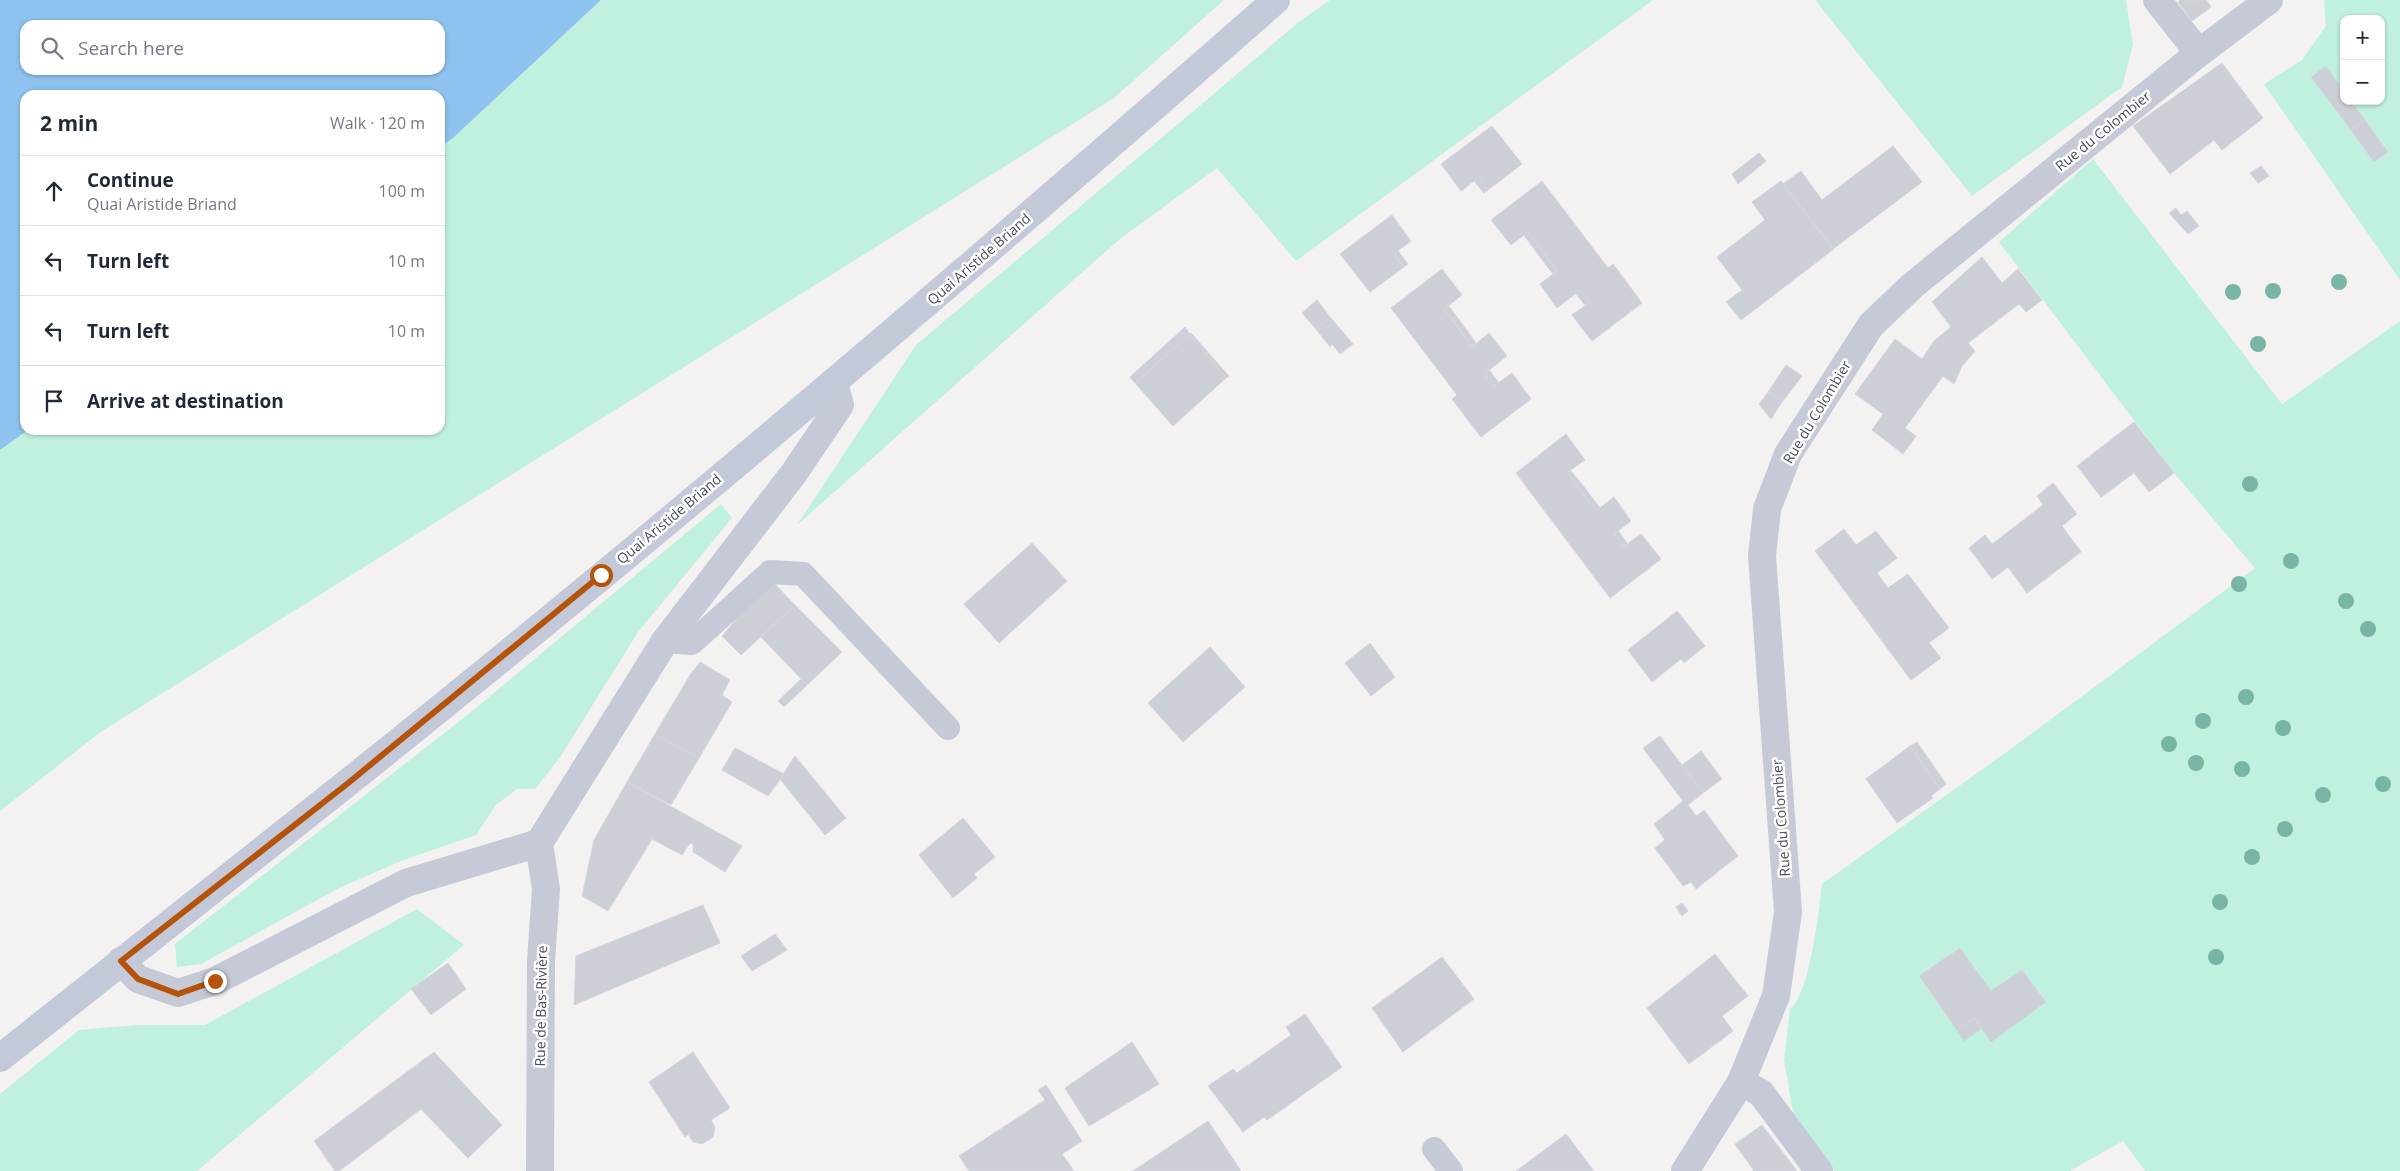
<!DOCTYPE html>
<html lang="en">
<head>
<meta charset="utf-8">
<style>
  body { margin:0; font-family:"Open Sans",sans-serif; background:#f2f2f3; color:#1f2937 }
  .controls { position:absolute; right:15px; top:15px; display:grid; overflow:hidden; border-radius:10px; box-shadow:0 1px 4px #0004 }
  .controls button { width:45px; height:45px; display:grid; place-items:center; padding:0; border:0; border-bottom:1px solid #e0e1e3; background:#fff; color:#1f2937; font:25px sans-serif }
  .stop { position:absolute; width:15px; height:15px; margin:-11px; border:4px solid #b45309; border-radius:50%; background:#fff }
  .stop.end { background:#b45309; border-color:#fff; box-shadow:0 1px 5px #0008 }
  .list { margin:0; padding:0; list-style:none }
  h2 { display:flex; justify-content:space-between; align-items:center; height:65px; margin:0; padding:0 20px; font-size:21px }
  h2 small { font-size:16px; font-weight:400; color:#747a83 }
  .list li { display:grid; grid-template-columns:32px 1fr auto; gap:15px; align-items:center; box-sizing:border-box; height:70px; padding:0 20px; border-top:1px solid #e0e1e3 }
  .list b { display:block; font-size:19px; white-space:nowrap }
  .list p { margin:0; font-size:16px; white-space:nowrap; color:#747a83 }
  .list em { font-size:16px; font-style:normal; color:#747a83 }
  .icon { flex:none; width:28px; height:28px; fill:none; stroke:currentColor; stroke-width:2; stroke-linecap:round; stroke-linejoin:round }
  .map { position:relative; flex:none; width:2400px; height:1171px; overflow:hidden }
  .search { position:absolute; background:#fff; box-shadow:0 1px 4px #0004; left:20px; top:20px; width:425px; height:55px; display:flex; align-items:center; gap:12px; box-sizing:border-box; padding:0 18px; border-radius:15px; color:#747a83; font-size:19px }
  .panel { position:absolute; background:#fff; box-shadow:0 1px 4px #0004; left:20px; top:90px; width:425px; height:345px; border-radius:15px }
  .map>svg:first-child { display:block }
  .green { fill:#c0f0de; fill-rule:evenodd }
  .water { fill:#8dc3ee; fill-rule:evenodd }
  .building { fill:#cdcfd6; stroke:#d5d5dc }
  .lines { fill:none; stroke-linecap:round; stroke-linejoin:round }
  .service { stroke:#c5cad6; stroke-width:24 }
  .minor { stroke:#c5cad6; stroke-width:28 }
  .tertiary { stroke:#c5cad6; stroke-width:28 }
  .secondary { stroke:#c4c9da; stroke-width:28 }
  .tree { fill:#79b5a5 }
  .route { stroke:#b45309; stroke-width:6 }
  .labels { text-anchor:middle; stroke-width:5; stroke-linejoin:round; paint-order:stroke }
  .street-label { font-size:14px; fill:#484f5f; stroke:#fff }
</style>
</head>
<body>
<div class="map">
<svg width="2400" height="1171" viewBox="0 0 2400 1171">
  <rect width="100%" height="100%" fill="#f3f2f1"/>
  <!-- green -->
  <path class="green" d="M601 0H1224L1114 98 102 731 0 811V450L28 430H440V147L453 138Z
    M1330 0H1653L1296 261 1217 168 1121 238 797 525 916 345 1300 21Z
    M1815 0H2126L2133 45 2122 87 1972 196Z
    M2324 0H2400V280L2264 84 2302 60 2326 26ZM2344 19H2381V101H2351L2388 152 2374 162 2312 76 2326 66 2344 91Z
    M2093 159 2282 404 2400 321V1171H2145L2123 1141 2070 1171H1834L1794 1118 1784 1060 1790 1009C1810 994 1819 910 1822 884L2008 751 2255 568 2174 473 1999 242ZM1960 948 1991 991 2022 970 2046 1002 1991 1042 1974 1018 1957 1030 1919 977Z
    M721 504 732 518 638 632 559 759 535 789H517L496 805 476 835 401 861 339 888 201 964 177 967 175 944 466 716Z
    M417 909 464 945 197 1171H0V1094L79 1030 137 1025H205Z"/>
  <!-- water -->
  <path class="water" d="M0 0H601L453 138 440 147V95H25V430H28L0 450ZM25 25H440V70H25Z"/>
  <!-- building -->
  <path class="building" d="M2180 0H2206L2211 7 2192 21 2178 2Z
    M2222 63 2263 118 2222 150 2214 140 2170 174 2133 126Z
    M2326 66 2344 91V101H2351L2365 120 2351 130 2311 77Z
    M2365 120 2388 152 2374 162 2351 130Z
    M1492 126 1522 164 1488 190 1479 177 1461 191 1441 164Z
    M1893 146 1922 182 1833 249 1783 184 1801 171 1822 200Z
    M1759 153 1766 161 1738 184 1732 174Z
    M2261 166 2269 176 2258 183 2250 173Z
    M1479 177 1488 190 1484 193 1474 181Z
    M1542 181 1608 268 1613 264 1642 303 1592 341 1572 315 1590 302 1580 290 1557 308 1540 284 1557 271 1528 232 1511 245 1491 220Z
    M1781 181 1834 249 1741 320 1726 302 1742 290 1717 257 1765 220 1752 202Z
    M2176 208 2181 215 2187 211 2199 226 2188 234 2169 213Z
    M1392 215 1411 241 1394 254 1404 267 1370 292 1340 254Z
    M1528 232 1538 245 1534 249 1524 235Z
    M1538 245 1557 271 1553 274 1534 249Z
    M1398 251 1408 264 1404 267 1394 254Z
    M1982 257 2002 283 2018 269 2042 300 2026 312 2019 304 1968 343 1975 351 1962 366 1954 384 1943 376 1905 428 1916 436 1903 454 1872 430 1883 414 1855 394 1895 339 1922 359 1934 341 1951 327 1932 302Z
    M1442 269 1462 295 1444 309 1472 347 1489 333 1507 356 1484 374 1494 386 1512 373 1531 399 1481 437 1452 399 1457 395 1391 308Z
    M1580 290 1590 302 1585 305 1575 293Z
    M1317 300 1330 317 1316 329 1302 313Z
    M1448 305 1457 317 1453 320 1444 309Z
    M1330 317 1353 344 1340 354 1332 344 1330 347 1316 329Z
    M1457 317 1476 343 1472 347 1453 320Z
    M1185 327 1190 334 1135 383 1130 377Z
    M1191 333 1229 376 1226 378 1190 334Z
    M1190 334 1226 378 1173 426 1135 383Z
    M1786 365 1802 376 1782 402 1768 392Z
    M1489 370 1499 383 1494 386 1484 374Z
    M1768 392 1782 402 1771 419 1759 404Z
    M2134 422 2174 473 2149 492 2134 473 2101 497 2077 466Z
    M1566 434 1585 460 1567 473 1576 485 1596 511 1614 497 1631 521 1614 534 1623 547 1641 534 1661 559 1610 598 1516 473Z
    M1571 471 1581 483 1576 485 1567 473Z
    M1581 483 1600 508 1596 511 1576 485Z
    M2053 483 2077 514 2062 526 2081 552 2027 593 2008 567 1992 579 1969 548 1985 535 1992 544 2043 505 2037 496Z
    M1844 529 1856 545 1876 531 1897 558 1877 573 1888 588 1908 574 1949 628 1929 643 1941 658 1911 680 1815 551Z
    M1618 531 1628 544 1623 547 1614 534Z
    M1032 543 1067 581 999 643 964 604Z
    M770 579 795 605 741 655 722 636Z
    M795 605 842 652 807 685 761 637Z
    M1677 611 1705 646 1684 663 1681 659 1652 682 1628 650Z
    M1370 643 1395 677 1371 696 1345 663Z
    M1210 647 1245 687 1183 742 1148 703Z
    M700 662 730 680 722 695 732 702 699 758 655 734 690 675Z
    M801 679 807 685 784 707 778 701Z
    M655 734 699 758 671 805 627 782Z
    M1660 736 1703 793 1688 805 1696 816 1704 810 1738 856 1696 889 1691 882 1683 886 1655 848 1665 840 1654 824 1683 801 1643 748Z
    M1917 742 1946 784 1940 789 1910 746Z
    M1910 746 1940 789 1931 796 1933 798 1897 823 1866 779Z
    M735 748 784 774 768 796 722 770Z
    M1701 751 1722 779 1703 793 1682 765Z
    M795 756 846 818 825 835 780 779Z
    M627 782 742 846 725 872 693 852V844L690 843 682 855 652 839 608 911 582 896 594 840Z
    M963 818 995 857 974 874 977 878 953 898 919 855Z
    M1682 903 1688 911 1682 916 1676 907Z
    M703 905 720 943 574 1005 576 956Z
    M775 934 787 950 752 971 741 956Z
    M1960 948 1991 991 2022 970 2046 1002 1991 1042 1974 1018 1957 1030 1919 976Z
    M1715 954 1748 996 1722 1016 1733 1031 1689 1064 1647 1008Z
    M1442 957 1474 999 1403 1052 1372 1008Z
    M448 963 466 989 431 1015 411 989Z
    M1305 1014 1342 1067 1267 1120 1264 1117 1243 1132 1208 1086 1233 1069 1237 1073 1291 1035 1286 1027Z
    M1974 1018 1981 1029 1964 1041 1957 1030Z
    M1132 1042 1159 1084 1089 1126 1065 1088Z
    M434 1052 502 1125 468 1158 421 1109 339 1171H335L314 1141Z
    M693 1052 730 1108 711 1120 715 1127 713 1137 702 1144 693 1142 688 1134 685 1137 649 1082Z
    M1046 1085 1082 1141 1062 1154 1074 1171H969L959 1156 1045 1100 1038 1090Z
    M1208 1121 1241 1171H1133Z
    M1762 1125 1797 1171H1754L1735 1144Z
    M1566 1134 1594 1171H1516Z"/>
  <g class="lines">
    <!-- service -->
    <path class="service" d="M665 641 692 643 770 572 803 574 948 728
      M1434 1149 1451 1171"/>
    <!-- minor -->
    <path class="minor" d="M2157 0 2199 53
      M1741 1082 1761 1093 1819 1171
      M1685 1171 1741 1082 1776 996 1788 912 1762 556 1767 509 1788 454 1871 325 1912 286 2199 53 2269 0"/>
    <!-- tertiary -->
    <path class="tertiary" d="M539 843 546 889 541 961 540 1171
      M121 961 138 979 178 993 215 981 406 883 539 843 665 641 794 473 840 405 834 383"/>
    <!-- secondary -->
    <path class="secondary" d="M0 1058C115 966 231 876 346 784 663 531 971 268 1276 0"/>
  </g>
  <!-- trees -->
  <g class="tree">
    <circle cx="2339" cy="282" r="8"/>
    <circle cx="2273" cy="291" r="8"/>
    <circle cx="2233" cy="292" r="8"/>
    <circle cx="2258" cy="344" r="8"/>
    <circle cx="2250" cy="484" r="8"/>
    <circle cx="2291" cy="561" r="8"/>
    <circle cx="2239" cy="584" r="8"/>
    <circle cx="2346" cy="601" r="8"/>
    <circle cx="2368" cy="629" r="8"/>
    <circle cx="2246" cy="697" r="8"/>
    <circle cx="2203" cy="721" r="8"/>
    <circle cx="2283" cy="728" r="8"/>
    <circle cx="2169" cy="744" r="8"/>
    <circle cx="2196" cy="763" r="8"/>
    <circle cx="2242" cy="769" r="8"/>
    <circle cx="2383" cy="784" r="8"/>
    <circle cx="2323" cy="795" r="8"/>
    <circle cx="2285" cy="829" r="8"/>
    <circle cx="2252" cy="857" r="8"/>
    <circle cx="2220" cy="902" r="8"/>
    <circle cx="2216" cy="957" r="8"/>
  </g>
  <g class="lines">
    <!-- route -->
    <path class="route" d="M215 981 178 994 138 979 121 961 347 784 601 575"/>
  </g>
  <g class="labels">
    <!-- street labels -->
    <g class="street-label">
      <text transform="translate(2103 131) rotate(-39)" y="5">Rue du Colombier</text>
      <text transform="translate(979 259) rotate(-41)" y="5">Quai Aristide Briand</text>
      <text transform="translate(1817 412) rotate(-59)" y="5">Rue du Colombier</text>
      <text transform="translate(669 519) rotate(-40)" y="5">Quai Aristide Briand</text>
      <text transform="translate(1781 818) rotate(-94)" y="5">Rue du Colombier</text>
      <text transform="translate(541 1006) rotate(-89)" y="5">Rue de Bas-Rivière</text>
    </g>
  </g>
</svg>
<div class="controls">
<button>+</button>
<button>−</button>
</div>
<div class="stop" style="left:601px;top:575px"></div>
<div class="stop end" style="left:215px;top:981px"></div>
<div class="search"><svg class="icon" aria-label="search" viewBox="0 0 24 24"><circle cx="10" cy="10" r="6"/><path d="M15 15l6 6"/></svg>Search here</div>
<section class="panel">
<h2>2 min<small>Walk · 120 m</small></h2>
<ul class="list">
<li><svg class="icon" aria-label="ahead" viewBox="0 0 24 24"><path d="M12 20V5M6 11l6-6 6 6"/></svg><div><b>Continue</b><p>Quai Aristide Briand</p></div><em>100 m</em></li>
<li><svg class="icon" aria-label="left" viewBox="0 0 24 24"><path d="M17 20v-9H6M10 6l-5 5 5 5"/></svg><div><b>Turn left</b></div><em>10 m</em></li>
<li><svg class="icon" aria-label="left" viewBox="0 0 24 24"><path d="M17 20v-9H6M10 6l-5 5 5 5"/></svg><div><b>Turn left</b></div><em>10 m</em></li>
<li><svg class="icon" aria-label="arrive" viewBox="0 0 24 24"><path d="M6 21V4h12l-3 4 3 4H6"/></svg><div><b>Arrive at destination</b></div></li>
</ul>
</section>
</div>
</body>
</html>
